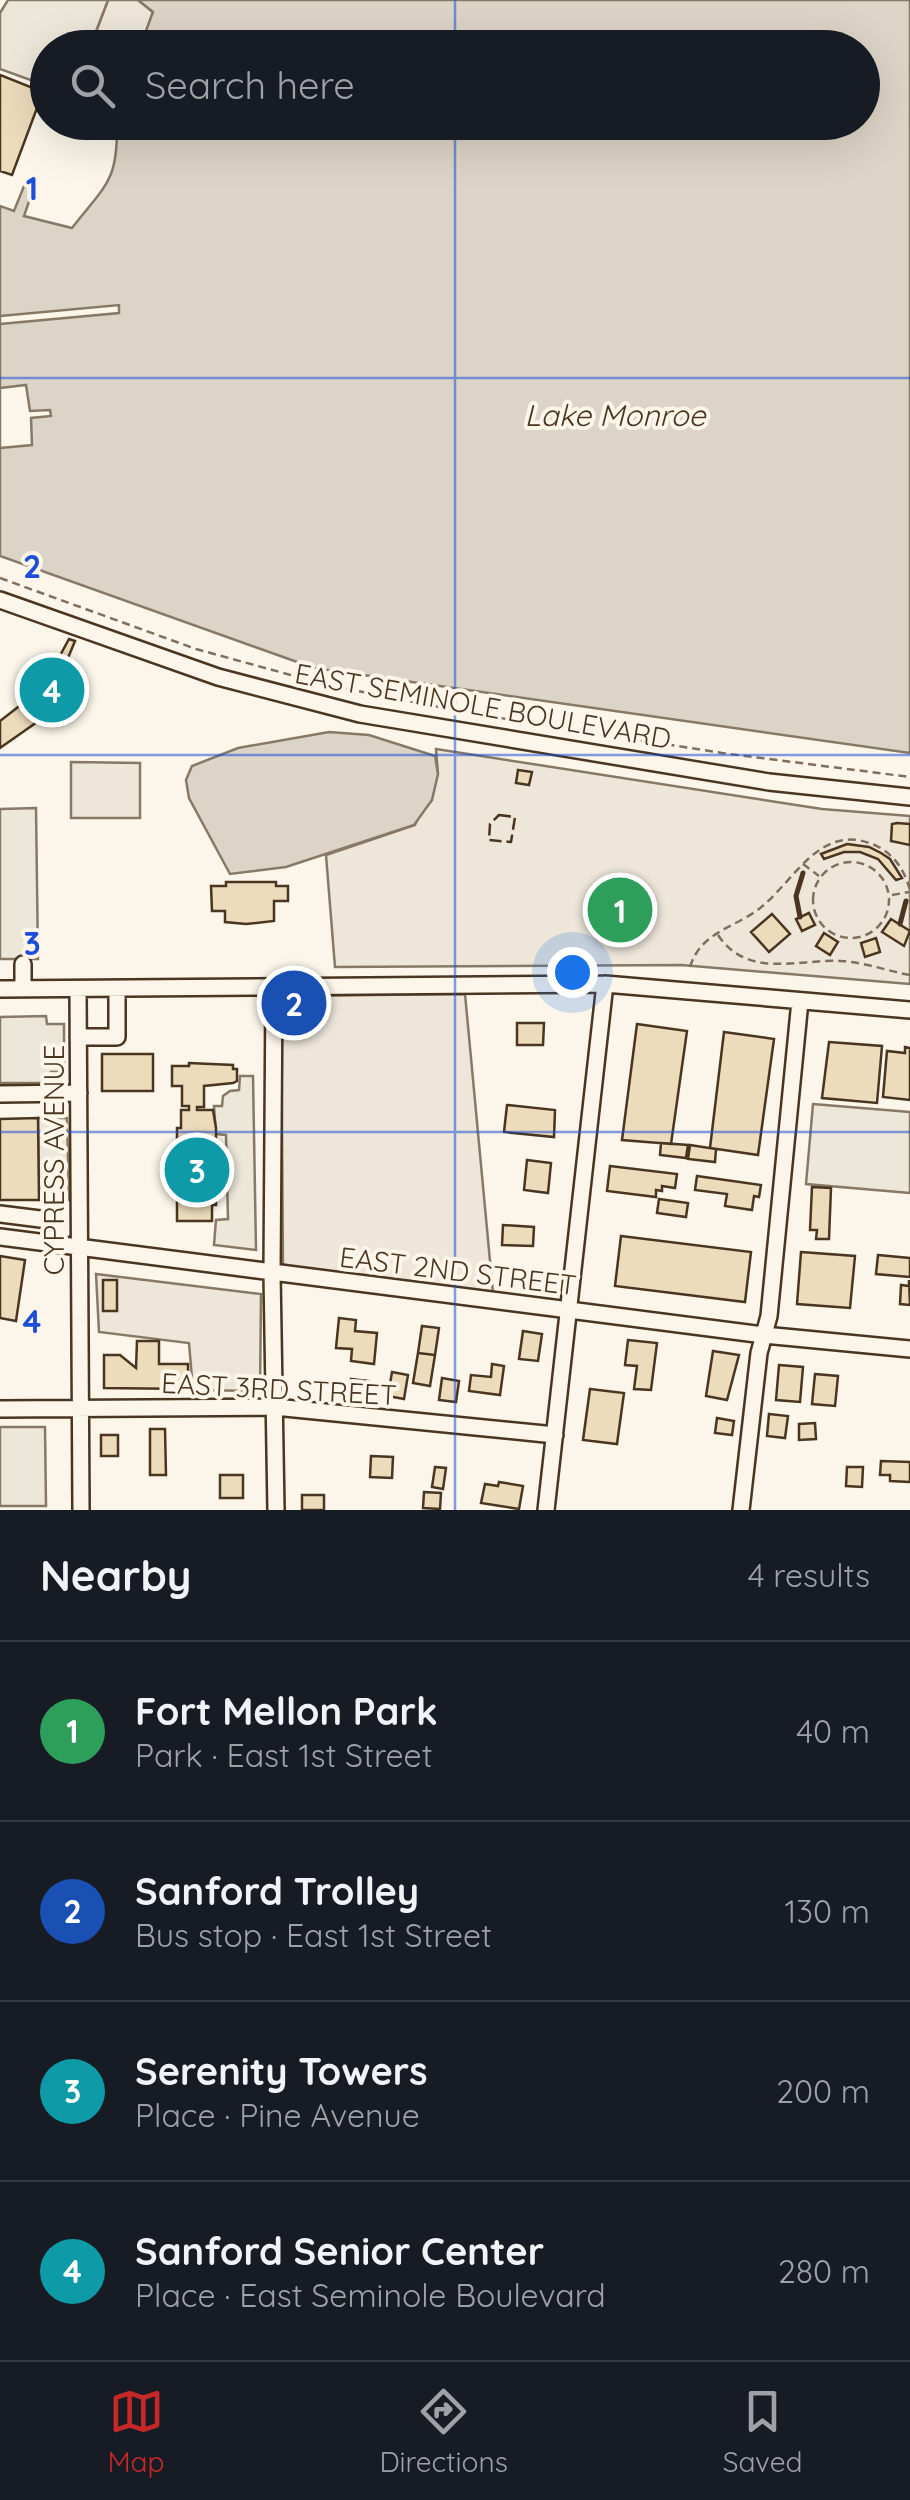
<!DOCTYPE html>
<html lang="en">
<head>
<meta charset="utf-8">
<style>
  body { margin:0; font-family:Quicksand,sans-serif; background:#20242c; color:#f1f3f6 }
  .you { position:absolute; left:572px; top:972px; width:35px; height:35px; margin:-25px; border:8px solid #fff; border-radius:50%; background:#1a73e8; box-shadow:0 0 0 15px #1a73e833 }
  .badge { display:grid; place-items:center; width:65px; height:65px; border-radius:50%; background:#c62828; color:#fff; font-size:32px; font-weight:700 }
  .pin { position:absolute; translate:-50% -50%; border:5px solid #fff; box-shadow:0 2px 10px #0006 }
  .list { margin:0; padding:0; list-style:none }
  h2 { display:flex; justify-content:space-between; align-items:center; height:130px; margin:0; padding:0 40px; font-size:42px }
  h2 small { font-size:32px; font-weight:400; color:#9ea1a6 }
  .list li { display:grid; grid-template-columns:65px 1fr auto; gap:30px; align-items:center; box-sizing:border-box; height:180px; padding:0 40px; border-top:2px solid #363941 }
  .list b { display:block; font-size:38px; white-space:nowrap }
  .list p { margin:0; font-size:32px; white-space:nowrap; color:#9ea1a6 }
  .list em { font-size:32px; font-style:normal; color:#9ea1a6 }
  .icon { flex:none; width:55px; height:55px; fill:none; stroke:currentColor; stroke-width:2; stroke-linecap:round; stroke-linejoin:round }
  .map { position:relative; flex:none; width:910px; height:1510px; overflow:hidden }
  .search { position:absolute; background:#171b24; box-shadow:0 10px 40px #0002; left:30px; right:30px; top:30px; height:110px; display:flex; align-items:center; gap:25px; box-sizing:border-box; padding:0 35px; border-radius:55px; color:#9ea1a6; font-size:38px }
  .sheet { height:850px; background:#171b24 }
  nav { display:flex; justify-content:space-around; align-items:center; box-sizing:border-box; height:140px; border-top:2px solid #363941; background:#171b24; font-size:28px; color:#9ea1a6 }
  nav a { display:grid; justify-items:center; gap:5px }
  nav .on { color:#c62828 }
  .map>svg:first-child { display:block }
  .green { fill:#ede6d9; stroke:#887966; stroke-width:2.5 }
  .parking { fill:#ede7d9; stroke:#887966; stroke-width:2.5 }
  .water { fill:#dcd4c6; stroke:#887966; stroke-width:2.5 }
  .pier { fill:#fbf6e9; stroke:#887966; stroke-width:2.5 }
  .building { fill:#ecdcbc; stroke:#4a3520; stroke-width:2.5 }
  .lines { fill:none; stroke-linecap:round; stroke-linejoin:round }
  .minor-casing { stroke:#4a3520; stroke-width:20 }
  .path { stroke:#7f6f5c; stroke-width:2.5; stroke-dasharray:8 5; stroke-linecap:butt }
  .minor { stroke:#fbf6e9; stroke-width:15 }
  .fence { stroke:#4a3520; stroke-width:2.5; stroke-dasharray:12 5; stroke-linecap:butt }
  .wall { stroke:#4a3520; stroke-width:5 }
  .grid { fill:none; stroke:#1d4ed8; stroke-width:2.5; stroke-opacity:0.55 }
  .labels { text-anchor:middle; stroke-width:8; stroke-linejoin:round; paint-order:stroke }
  .street-label { font-size:28px; fill:#4a3520; stroke:#fbf6e9 }
  .water-label { font-size:30px; font-style:italic; fill:#4a3520; stroke:#fbf6e9 }
  .grid-label { font-size:32px; text-anchor:middle; font-weight:bold; fill:#1d4ed8; stroke:#fbf6e9; stroke-width:8; stroke-linejoin:round; paint-order:stroke }
</style>
</head>
<body>
<div class="map">
<svg width="910" height="1510" viewBox="0 0 910 1510">
  <rect width="100%" height="100%" fill="#fbf6e9"/>
  <!-- green -->
  <path class="green" d="M108 0H138L153 12 141 47 90 48Z
    M436 749 822 809 910 816V984L681 965 335 967 326 855 415 825 438 774Z
    M71 762 140 763V818H71Z
    M465 994 493 1293 283 1267 281 996Z
    M96 1274 261 1294 260 1391 193 1390 189 1343 99 1332Z"/>
  <!-- parking -->
  <path class="parking" d="M8 0H108L90 47 48 48 47 86 0 69V13Z
    M36 808 38 959H0V809Z
    M46 1016 47 1024H64V1072H51V1083H0V1017Z
    M240 1076H253L256 1250 214 1245 216 1220 228 1219 226 1135 216 1134 214 1106H222L223 1096 230 1091 239 1090Z
    M813 1104 910 1112V1193L806 1184Z
    M38 1118H67L69 1200H39Z
    M0 1427H45L46 1506H0Z"/>
  <!-- water -->
  <path class="water" d="M138 0H910V753L314 668 0 556V206L14 211 26 181 35 184 24 216 72 228C106 184 118 182 117 123L862 122V48L140 47 153 12Z
    M329 732 369 735 435 756 438 774 432 800 414 825 286 867 230 874 189 798 186 780 192 766 238 748Z"/>
  <!-- pier -->
  <path class="pier" d="M119 305V313L0 324V316Z
    M26 385 30 411 50 410 51 416 31 418 32 445 0 448V388Z"/>
  <!-- building -->
  <path class="building" d="M0 75 43 92 12 175 0 171Z
    M69 639 75 641 63 670 76 679 57 708 0 748V721L27 700 51 672Z
    M518 770 532 772 529 785 516 783Z
    M897 823 910 824V845L891 841 892 824Z
    M847 844 869 847 881 853 890 859 902 878 896 880 878 859 860 852H844L824 859 821 854Z
    M226 882H276V886H288V901H274V921L246 924 225 922V911H212L211 886H226Z
    M809 913 815 925 802 931 796 919Z
    M772 914 790 934 769 952 751 932Z
    M891 919 910 931 904 946 882 932Z
    M824 933 838 942 830 955 816 946Z
    M876 938 880 952 865 957 861 943Z
    M517 1023H544L543 1045H517Z
    M637 1024 687 1031 671 1144 622 1140Z
    M724 1032 774 1039 758 1155 710 1148Z
    M829 1042 882 1046 877 1103 822 1098Z
    M905 1047 910 1048V1100L883 1097 887 1051 905 1053Z
    M102 1054H153V1091H102Z
    M189 1063 233 1065V1069H237V1081L233 1083 204 1086V1107H197V1110H213L216 1128V1205H212V1221H177V1128H181V1110H189V1106H182V1086H172V1066H189Z
    M507 1105 555 1110 554 1137 504 1132Z
    M38 1118 39 1200H0V1119Z
    M661 1143 688 1145 686 1158 660 1155Z
    M690 1145 716 1149 715 1162 688 1159Z
    M527 1160 551 1163 548 1193 524 1190Z
    M610 1166 677 1174 675 1188 662 1186V1191L656 1190V1197L607 1191Z
    M697 1176 761 1185 759 1197 754 1196 752 1210 725 1206 727 1194 695 1190Z
    M812 1187 831 1188 829 1239H816L817 1230H810Z
    M659 1199 688 1203 686 1217 657 1213Z
    M503 1225 534 1227 533 1246 502 1245Z
    M621 1236 751 1252 745 1302 615 1286Z
    M801 1252 855 1256 850 1308 797 1304Z
    M878 1255 910 1258V1277L876 1274Z
    M0 1256 25 1260 16 1321 0 1318Z
    M103 1280H117V1311H103Z
    M909 1280 910 1305 900 1304 901 1285 909 1286Z
    M339 1318 356 1320 355 1331 377 1333 374 1364 351 1361 352 1349 336 1348Z
    M422 1326 439 1328 435 1355 418 1353Z
    M523 1331 542 1334 538 1361 519 1359Z
    M628 1340 657 1343 651 1390 634 1389 637 1366 625 1365Z
    M137 1341H159V1364H188V1389L104 1388V1355H120L136 1368Z
    M713 1351 739 1355 727 1400 706 1396Z
    M418 1353 435 1355 430 1386 413 1383Z
    M492 1364 504 1366 500 1395 469 1391 471 1375 491 1377Z
    M779 1365 803 1367 800 1402 776 1400Z
    M392 1372 408 1375 404 1399 388 1396Z
    M815 1374 838 1376 835 1406 812 1404Z
    M442 1378 459 1381 456 1402 439 1400Z
    M351 1379 369 1381 368 1396 349 1394Z
    M590 1389 624 1393 617 1444 583 1440Z
    M769 1414 788 1416 785 1438 767 1436Z
    M717 1418 734 1421 732 1435 715 1433Z
    M815 1423 816 1439 799 1440V1424Z
    M150 1429H165L166 1475H150Z
    M101 1435H118V1456H101Z
    M371 1456 393 1457 392 1478 370 1477Z
    M881 1461 910 1462V1482L890 1481V1475H880Z
    M435 1467 446 1468 443 1489 432 1487Z
    M847 1467H863L862 1487 846 1486Z
    M220 1475H243V1498H220Z
    M499 1482 523 1486 519 1509 481 1503 485 1484 498 1486Z
    M424 1492 441 1493 440 1509 423 1508Z
    M302 1495H324V1510H302Z"/>
  <g class="lines">
    <defs>
      <path id="minor" d="M0 600 218 677 360 714 769 782 910 797
        M23 964V989
        M274 988 272 1274 276 1510
        M0 989 605 984 910 1010
        M78 989 81 1510
        M78 1037H117V989
        M0 1094 79 1093
        M0 1214 48 1220
        M0 1237 764 1335 910 1349
        M0 1409 275 1407 555 1435
        M546 1510 605 984
        M741 1510 759 1353 769 1316 800 1001"/>
    </defs>
    <!-- minor casing -->
    <use href="#minor" class="minor-casing"/>
    <!-- path -->
    <path class="path" d="M0 578 196 649 327 685 475 714 722 753 910 777
      M813 900a38 38 0 1 1 76 0a38 38 0 1 1-76 0Z
      M803 864 819 876
      M892 895 909 892
      M718 935C747 979 798 959 841 961 864 962 887 971 910 975
      M690 967C701 932 732 929 759 909 794 882 819 823 872 844 893 852 904 869 910 890"/>
    <!-- minor -->
    <use href="#minor" class="minor"/>
    <!-- fence -->
    <path class="fence" d="M499 815 515 817 511 842 489 840 490 824Z"/>
    <!-- wall -->
    <path class="wall" d="M800 917 796 896 803 873
      M900 924 906 901"/>
  </g>
  <!-- grid -->
  <path class="grid" d="M455 0V48M455 122V1510M0 378H910M0 755H910M0 1132H910"/>
  <g class="labels">
    <!-- street labels -->
    <g class="street-label">
      <text transform="translate(483 706) rotate(10)" y="10">EAST SEMINOLE BOULEVARD</text>
      <text transform="translate(54 1160) rotate(-90)" y="10">CYPRESS AVENUE</text>
      <text transform="translate(458 1271) rotate(7)" y="10">EAST 2ND STREET</text>
      <text transform="translate(279 1389) rotate(3)" y="10">EAST 3RD STREET</text>
    </g>
    <!-- water labels -->
    <g class="water-label">
      <text x="615" y="426">Lake Monroe</text>
    </g>
  </g>
  <g class="grid-label">
    <text x="32" y="200">1</text>
    <text x="32" y="578">2</text>
    <text x="32" y="955">3</text>
    <text x="32" y="1333">4</text>
  </g>
</svg>
<div class="you"></div>
<div class="pin badge" style="left:620px;top:910px;background:#2e9e5b">1</div>
<div class="pin badge" style="left:294px;top:1003px;background:#1a4fb4">2</div>
<div class="pin badge" style="left:197px;top:1170px;background:#0f9aa8">3</div>
<div class="pin badge" style="left:52px;top:690px;background:#0f9aa8">4</div>
<div class="search"><svg class="icon" aria-label="search" viewBox="0 0 24 24"><circle cx="10" cy="10" r="6"/><path d="M15 15l6 6"/></svg>Search here</div>
</div>
<section class="sheet">
<h2>Nearby<small>4 results</small></h2>
<ul class="list">
<li><span class="badge" style="background:#2e9e5b">1</span><div><b>Fort Mellon Park</b><p>Park · East 1st Street</p></div><em>40 m</em></li>
<li><span class="badge" style="background:#1a4fb4">2</span><div><b>Sanford Trolley</b><p>Bus stop · East 1st Street</p></div><em>130 m</em></li>
<li><span class="badge" style="background:#0f9aa8">3</span><div><b>Serenity Towers</b><p>Place · Pine Avenue</p></div><em>200 m</em></li>
<li><span class="badge" style="background:#0f9aa8">4</span><div><b>Sanford Senior Center</b><p>Place · East Seminole Boulevard</p></div><em>280 m</em></li>
</ul>
</section>
<nav>
<a class="on"><svg class="icon" aria-label="map" viewBox="0 0 24 24"><path d="M3 6l6-2 6 2 6-2v14l-6 2-6-2-6 2zM9 4v14M15 6v14"/></svg>Map</a>
<a><svg class="icon" aria-label="directions" viewBox="0 0 24 24"><path d="M12 3l9 9-9 9-9-9zM9 14v-3h6M13 9l2 2-2 2"/></svg>Directions</a>
<a><svg class="icon" aria-label="saved" viewBox="0 0 24 24"><path d="M7 4h10v16l-5-4-5 4z"/></svg>Saved</a>
</nav>
</body>
</html>
